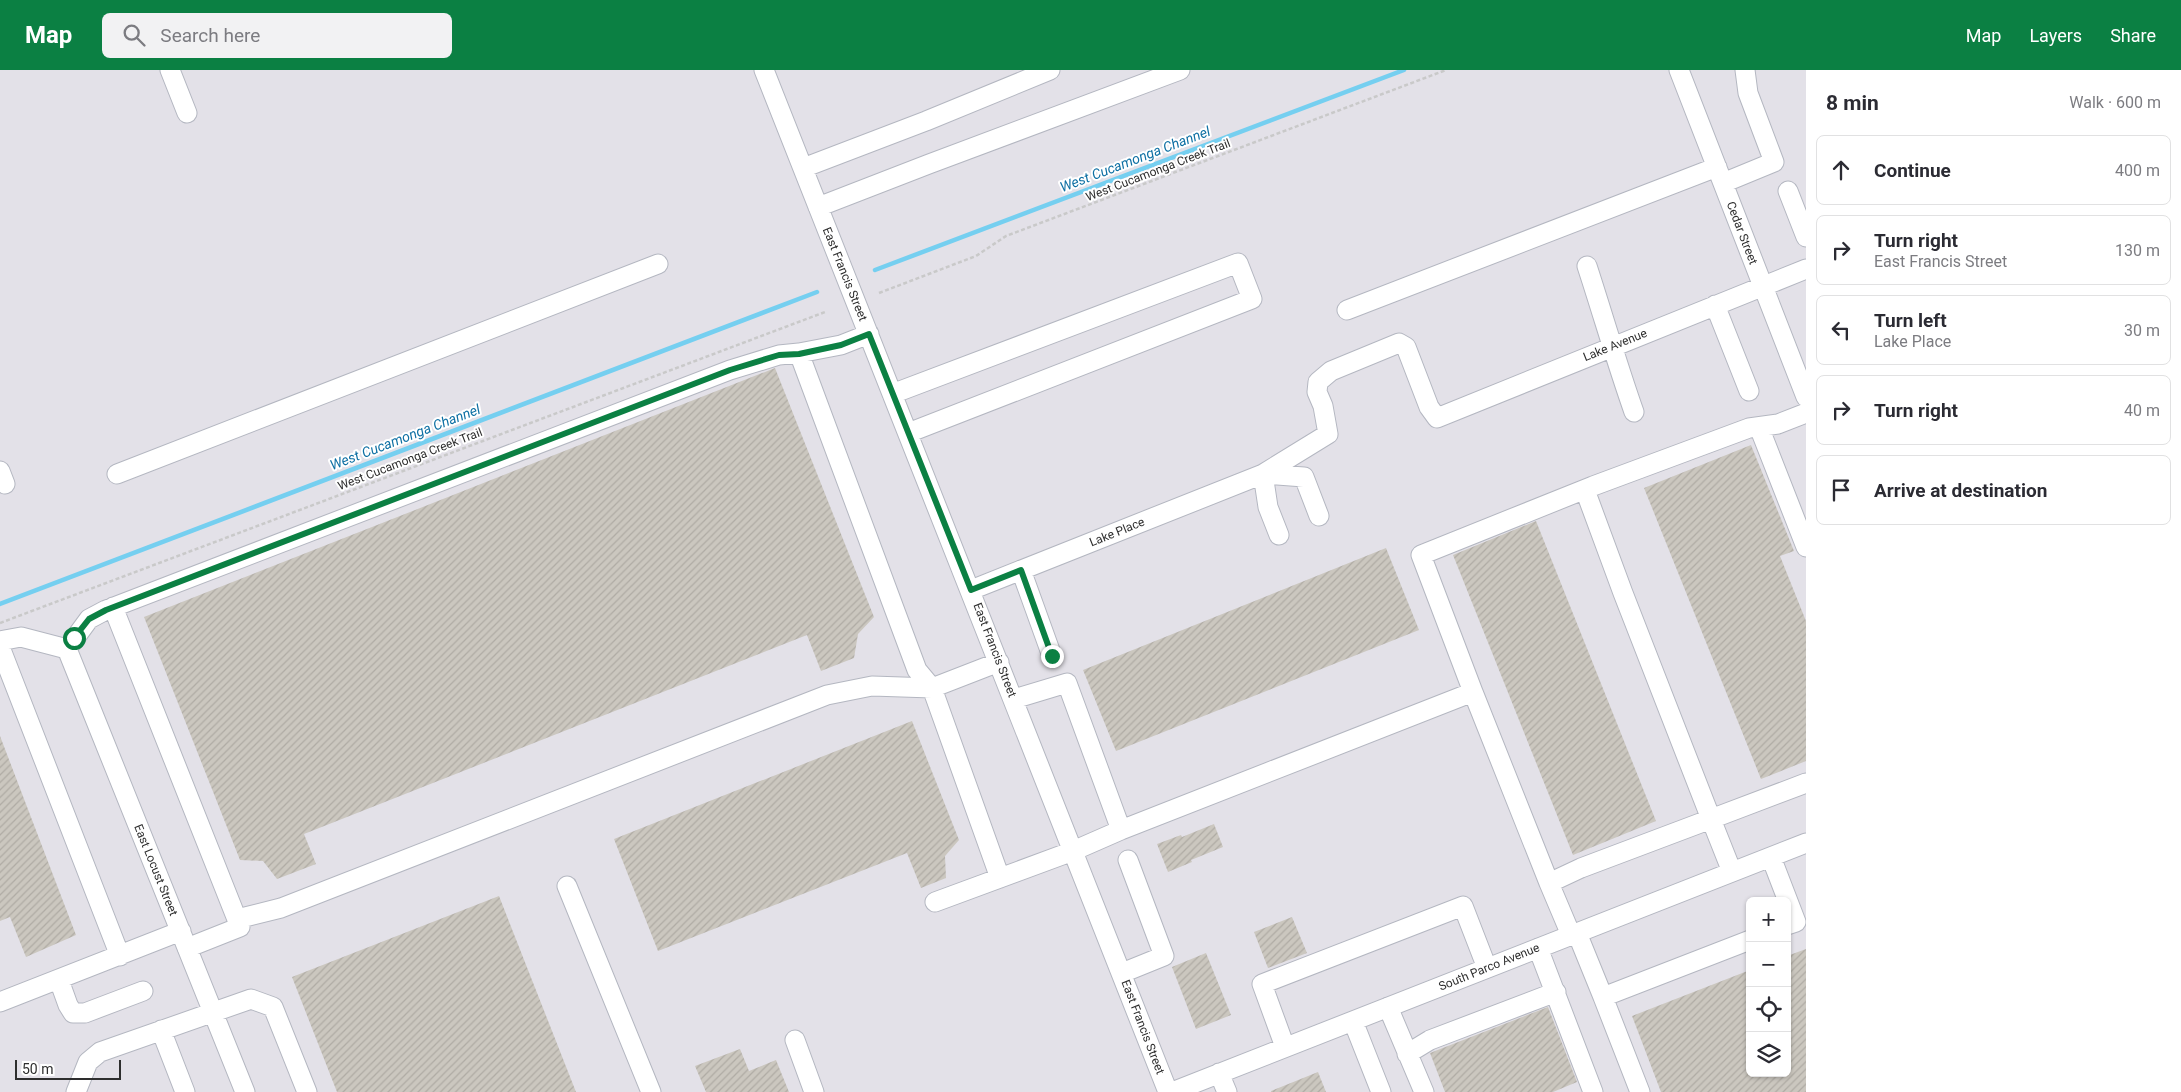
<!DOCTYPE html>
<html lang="en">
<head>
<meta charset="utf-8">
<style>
  body { margin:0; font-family:Roboto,sans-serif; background:#f2f2f3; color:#2b2b33 }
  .controls { position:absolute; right:15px; bottom:15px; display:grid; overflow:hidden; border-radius:8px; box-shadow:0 1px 4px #0004 }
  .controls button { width:45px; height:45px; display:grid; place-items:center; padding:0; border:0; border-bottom:1px solid #e1e1e2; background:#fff; color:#2b2b33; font:25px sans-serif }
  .scale { position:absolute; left:15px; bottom:12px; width:106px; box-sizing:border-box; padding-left:5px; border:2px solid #2e2e2e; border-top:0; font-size:14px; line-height:18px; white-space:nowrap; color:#2e2e2e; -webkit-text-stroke:4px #fff; paint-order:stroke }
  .stop { position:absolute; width:15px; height:15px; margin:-11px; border:4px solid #0b8043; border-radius:50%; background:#fff }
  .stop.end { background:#0b8043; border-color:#fff; box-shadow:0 1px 5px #0008 }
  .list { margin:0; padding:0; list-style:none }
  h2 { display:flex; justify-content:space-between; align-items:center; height:65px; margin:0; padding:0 20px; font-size:21px }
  h2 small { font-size:16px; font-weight:400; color:#7c7c81 }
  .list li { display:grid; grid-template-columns:32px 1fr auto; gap:15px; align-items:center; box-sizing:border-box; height:70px; margin:0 10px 10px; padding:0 10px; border:1px solid #e1e1e2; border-radius:8px }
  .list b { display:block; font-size:19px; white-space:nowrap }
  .list p { margin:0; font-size:16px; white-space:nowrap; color:#7c7c81 }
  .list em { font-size:16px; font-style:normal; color:#7c7c81 }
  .icon { flex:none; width:28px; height:28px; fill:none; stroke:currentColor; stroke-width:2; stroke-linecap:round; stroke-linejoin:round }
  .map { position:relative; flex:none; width:1806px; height:1022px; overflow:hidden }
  header { display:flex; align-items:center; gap:30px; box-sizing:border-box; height:70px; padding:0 25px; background:#0b8043; color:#fff }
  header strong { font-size:24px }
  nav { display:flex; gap:28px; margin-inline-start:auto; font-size:18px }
  .search { width:350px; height:45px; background:#f2f2f3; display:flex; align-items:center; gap:12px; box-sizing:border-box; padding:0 18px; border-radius:8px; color:#7c7c81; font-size:19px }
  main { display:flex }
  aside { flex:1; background:#fff }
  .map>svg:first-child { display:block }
  .industrial { fill:#e3e1e8; fill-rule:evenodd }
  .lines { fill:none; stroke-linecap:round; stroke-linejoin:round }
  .stream { stroke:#75cff0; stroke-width:4.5 }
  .building { fill:url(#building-hatch) }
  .minor-casing { stroke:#b4b7c1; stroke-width:21 }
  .path { stroke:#c9c9c9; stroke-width:2.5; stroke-dasharray:4 2.5; stroke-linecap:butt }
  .minor { stroke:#fff; stroke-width:19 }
  .route { stroke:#0b8043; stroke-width:6 }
  .labels { text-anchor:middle; stroke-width:4; stroke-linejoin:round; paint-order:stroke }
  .street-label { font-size:12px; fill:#2e2e2e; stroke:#fff }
  .water-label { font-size:14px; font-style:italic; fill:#0d6fa3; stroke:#fff }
</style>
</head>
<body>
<header>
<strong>Map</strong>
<div class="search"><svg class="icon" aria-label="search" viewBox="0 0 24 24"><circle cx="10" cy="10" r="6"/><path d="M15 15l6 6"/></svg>Search here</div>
<nav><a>Map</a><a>Layers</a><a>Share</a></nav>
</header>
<main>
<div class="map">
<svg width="1806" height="1022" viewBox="0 0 1806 1022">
  <defs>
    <pattern id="building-hatch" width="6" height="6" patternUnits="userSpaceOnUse" patternTransform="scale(1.25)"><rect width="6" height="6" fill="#cbc7bf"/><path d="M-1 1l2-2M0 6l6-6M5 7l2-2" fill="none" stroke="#afaba4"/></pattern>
  </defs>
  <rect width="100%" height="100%" fill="#efe9e1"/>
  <!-- industrial -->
  <path class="industrial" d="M0 0H1806V1022H0ZM1750 831H1787V1003H1750Z"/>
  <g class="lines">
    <!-- stream -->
    <path class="stream" d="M875 200 1404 0
      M0 534 817 222"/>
  </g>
  <!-- building -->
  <path class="building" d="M775 298 874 547 858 564 854 588 821 601 807 565 304 764 316 794 277 809 263 791 240 790 144 547Z
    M1751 375 1794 481 1780 486 1806 551V691L1761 709 1644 418Z
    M1536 451 1656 751 1573 785 1453 485Z
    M1386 478 1419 560 1116 681 1083 600Z
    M912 651 959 770 945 786 946 808 921 818 907 783 658 881 614 769Z
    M0 666 76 865 26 887 10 847 0 851Z
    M1214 754 1223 777 1191 790 1192 792 1168 802 1157 774 1181 765 1182 767Z
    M499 826 576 1022H337L292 907Z
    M1292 847 1307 883 1268 898 1254 862Z
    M1806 879V1022H1661L1632 946 1750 900V1003H1787V886Z
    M1206 883 1231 945 1196 959 1172 897Z
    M1548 937 1577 1012 1553 1022H1445L1430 983Z
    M740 979 749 1001 776 990 789 1022H706L695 996Z
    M1318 1002 1326 1022H1271V1021Z"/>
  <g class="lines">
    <defs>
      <path id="minor" d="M170 0 187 43
        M764 0 1168 1022
        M1679 0 1806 327
        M803 98 926 51 1050 0
        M1723 113 1774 92 1748 23 1745 0
        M1788 121 1806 167
        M818 137 929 94 1180 0
        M1587 196C1603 245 1617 294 1634 342
        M1715 235 1749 321
        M1347 240 1717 97
        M869 264 841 275 799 283 917 600 932 618
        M892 324 1238 193 1252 229 908 363
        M1759 357 1806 477
        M0 401 5 414
        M117 404 658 194
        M1263 404 1304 407 1319 446
        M1263 404 1268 437 1279 465
        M1021 500 1052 586
        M971 520 1263 404 1328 364 1323 336 1317 322 1318 312 1331 301 1399 273 1406 277 1429 337 1437 348 1806 199
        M113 537 240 857 187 878
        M0 571 21 567 67 579
        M0 577 120 886
        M67 579 89 549 106 540 730 300 779 285 799 283
        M67 579 245 1022
        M999 592 932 618 1000 808
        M1473 622 1549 813
        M1121 760 1473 622 1421 485 1593 416 1749 358 1778 354 1806 343
        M1771 787 1796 852 1787 855
        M1732 802 1711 749 1806 713
        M567 816 651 1022
        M935 832 1073 781 1121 760 1067 613 1014 629
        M237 849 281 838 827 625 872 616 932 618
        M1577 863 1603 927
        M1571 865 1549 813 1581 798 1711 749 1623 523 1585 420
        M1538 878 1593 1022
        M1122 903 1164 886 1128 790
        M59 910 68 935 73 943H85L143 921
        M0 932 181 861
        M1388 937 1424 1022
        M1353 951 1381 1022
        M161 960 185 1022
        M795 970 814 1022
        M1285 977 1262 914 1463 836 1487 898
        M1407 984 1430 970 1556 922
        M1219 1003 1227 1022
        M76 1022 88 992 100 982 251 929 273 937 307 1022
        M1172 1022 1806 773
        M1640 1022 1603 927 1750 870"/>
    </defs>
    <!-- minor casing -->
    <use href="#minor" class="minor-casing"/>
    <!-- path -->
    <path class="path" d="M879 223 976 186 1006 166 1446 0
      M0 553 825 242"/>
    <!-- minor -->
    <use href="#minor" class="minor"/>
  </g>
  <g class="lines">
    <!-- route -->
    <path class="route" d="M74 568 89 549 106 540 730 300 779 285 799 284 841 275 869 264 971 520 1021 500 1052 586"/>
  </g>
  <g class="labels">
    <!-- street labels -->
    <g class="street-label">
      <text transform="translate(1158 100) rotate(-21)" y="4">West Cucamonga Creek Trail</text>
      <text transform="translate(1742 163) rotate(69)" y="4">Cedar Street</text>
      <text transform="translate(845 204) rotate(68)" y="4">East Francis Street</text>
      <text transform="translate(1615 275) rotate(-22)" y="4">Lake Avenue</text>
      <text transform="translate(410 389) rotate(-21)" y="4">West Cucamonga Creek Trail</text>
      <text transform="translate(1117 462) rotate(-22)" y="4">Lake Place</text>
      <text transform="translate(995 580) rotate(69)" y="4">East Francis Street</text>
      <text transform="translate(156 800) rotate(68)" y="4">East Locust Street</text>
      <text transform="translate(1489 897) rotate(-22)" y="4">South Parco Avenue</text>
      <text transform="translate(1143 957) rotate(69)" y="4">East Francis Street</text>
    </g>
    <!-- water labels -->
    <g class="water-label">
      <text transform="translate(1135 89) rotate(-21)" y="5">West Cucamonga Channel</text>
      <text transform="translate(405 367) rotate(-21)" y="5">West Cucamonga Channel</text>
    </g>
  </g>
</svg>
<div class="controls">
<button>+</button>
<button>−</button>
<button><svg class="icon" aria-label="locate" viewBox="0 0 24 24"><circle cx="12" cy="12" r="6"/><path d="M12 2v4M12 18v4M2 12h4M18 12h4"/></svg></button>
<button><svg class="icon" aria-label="layers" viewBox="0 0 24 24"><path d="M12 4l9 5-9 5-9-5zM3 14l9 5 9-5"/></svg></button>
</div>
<div class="scale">50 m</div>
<div class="stop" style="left:74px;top:568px"></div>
<div class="stop end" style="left:1052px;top:586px"></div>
</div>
<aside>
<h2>8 min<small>Walk · 600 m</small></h2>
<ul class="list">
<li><svg class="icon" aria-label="ahead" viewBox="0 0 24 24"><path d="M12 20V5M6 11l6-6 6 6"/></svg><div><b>Continue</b></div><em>400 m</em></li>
<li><svg class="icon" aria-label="right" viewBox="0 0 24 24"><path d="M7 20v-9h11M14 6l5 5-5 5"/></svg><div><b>Turn right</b><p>East Francis Street</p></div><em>130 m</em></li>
<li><svg class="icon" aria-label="left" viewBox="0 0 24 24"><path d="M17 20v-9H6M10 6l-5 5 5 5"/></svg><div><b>Turn left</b><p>Lake Place</p></div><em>30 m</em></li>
<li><svg class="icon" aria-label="right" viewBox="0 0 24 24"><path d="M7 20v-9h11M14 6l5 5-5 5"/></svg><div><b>Turn right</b></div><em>40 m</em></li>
<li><svg class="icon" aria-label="arrive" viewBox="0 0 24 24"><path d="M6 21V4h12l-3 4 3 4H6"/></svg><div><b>Arrive at destination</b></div></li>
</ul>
</aside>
</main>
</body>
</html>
